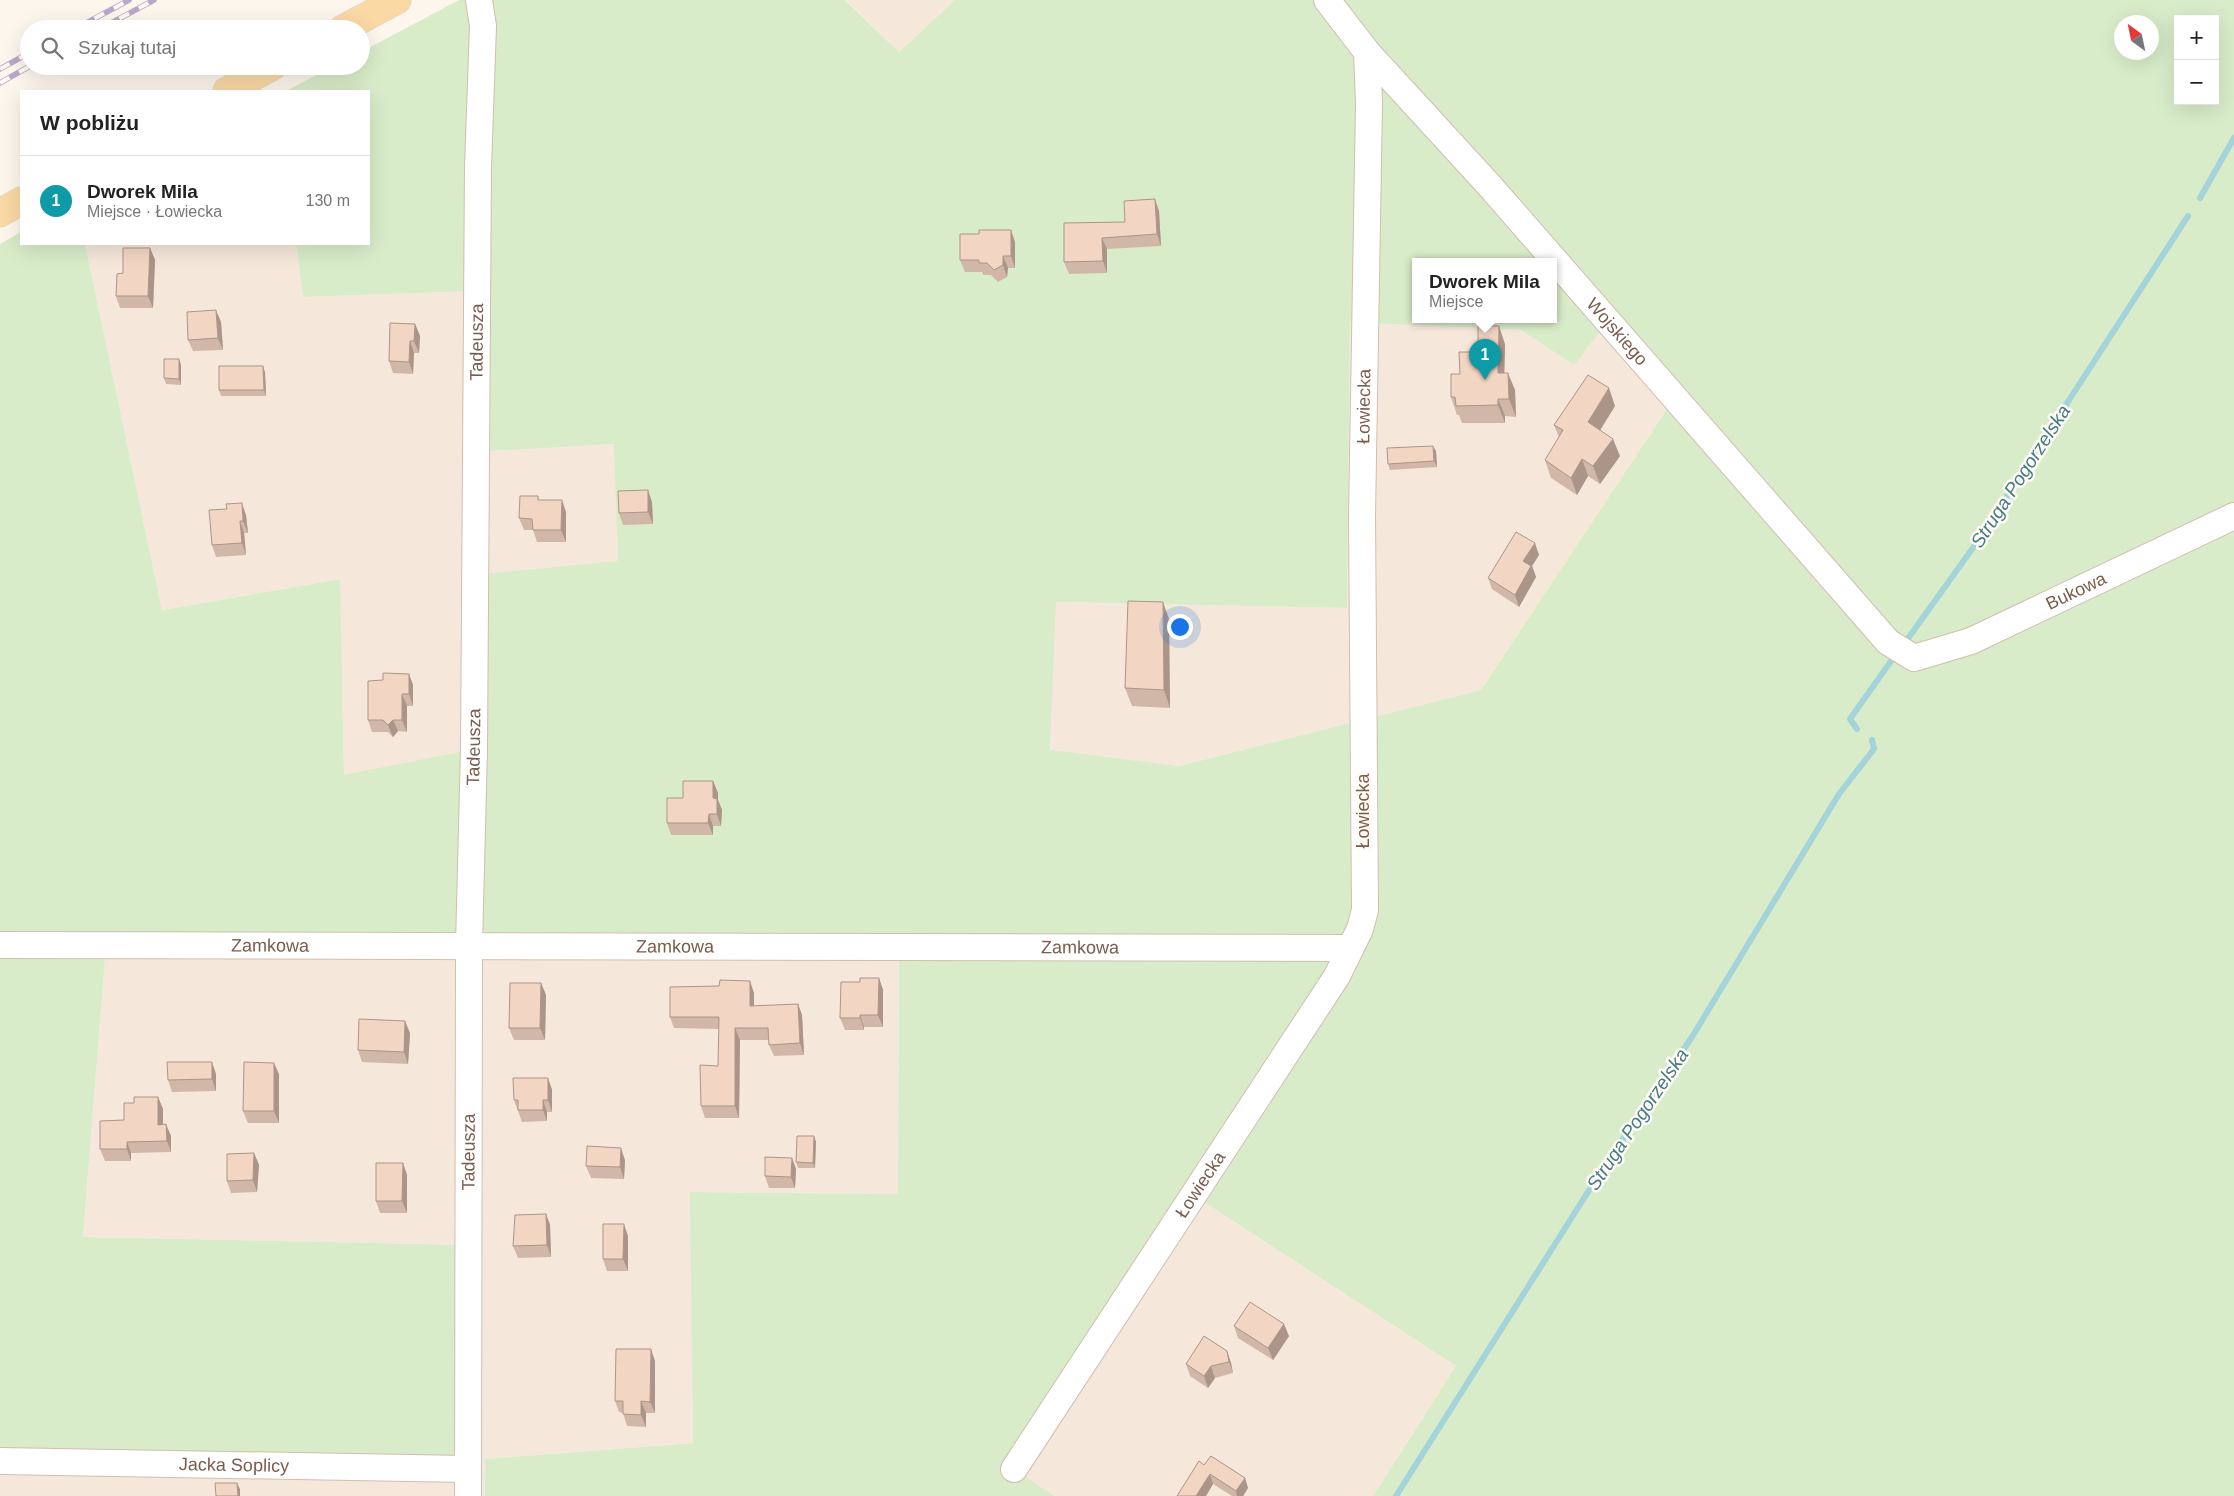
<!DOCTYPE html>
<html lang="pl">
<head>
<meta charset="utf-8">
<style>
  body { margin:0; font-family:Helvetica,sans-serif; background:#f2f2f2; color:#222 }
  .controls { position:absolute; right:15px; top:15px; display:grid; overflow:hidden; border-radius:0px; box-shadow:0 5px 20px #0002 }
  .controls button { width:45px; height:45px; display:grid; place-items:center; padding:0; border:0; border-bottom:1px solid #e0e0e0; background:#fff; color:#222; font:25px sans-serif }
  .compass { position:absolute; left:2114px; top:15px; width:45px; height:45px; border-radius:50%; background:#fff; box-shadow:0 5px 20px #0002; rotate:327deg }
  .you { position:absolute; left:1179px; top:626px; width:18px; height:18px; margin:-12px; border:4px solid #fff; border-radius:50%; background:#1a73e8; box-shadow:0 0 0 8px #1a73e833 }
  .badge { display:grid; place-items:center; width:32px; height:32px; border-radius:50%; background:#ea580c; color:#fff; font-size:16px; font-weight:700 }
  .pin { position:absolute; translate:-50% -41px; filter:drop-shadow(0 1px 2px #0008) }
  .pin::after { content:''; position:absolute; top:26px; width:18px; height:15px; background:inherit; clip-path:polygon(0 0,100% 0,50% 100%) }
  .popup { position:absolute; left:1412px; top:258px; width:145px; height:65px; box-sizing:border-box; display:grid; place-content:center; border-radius:0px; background:#fff; filter:drop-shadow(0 1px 4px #0005); font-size:16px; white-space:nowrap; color:#767676 }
  .popup b { font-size:19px; color:#222 }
  .popup::after { content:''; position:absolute; left:50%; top:100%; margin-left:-10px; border:10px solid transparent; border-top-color:#fff }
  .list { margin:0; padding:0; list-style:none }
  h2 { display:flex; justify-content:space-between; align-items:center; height:65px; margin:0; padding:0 20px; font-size:21px }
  h2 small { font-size:16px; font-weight:400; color:#767676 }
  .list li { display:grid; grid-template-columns:32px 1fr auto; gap:15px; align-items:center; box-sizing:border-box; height:90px; padding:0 20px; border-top:1px solid #e0e0e0 }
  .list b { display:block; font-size:19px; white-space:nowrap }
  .list p { margin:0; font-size:16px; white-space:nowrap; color:#767676 }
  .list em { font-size:16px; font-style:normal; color:#767676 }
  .icon { flex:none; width:28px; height:28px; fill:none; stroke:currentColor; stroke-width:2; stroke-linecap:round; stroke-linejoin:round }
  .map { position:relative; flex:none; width:2234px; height:1496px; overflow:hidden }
  .search { position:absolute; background:#fff; box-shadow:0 5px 20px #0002; left:20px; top:20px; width:350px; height:55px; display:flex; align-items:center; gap:12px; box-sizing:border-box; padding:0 18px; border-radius:28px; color:#767676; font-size:19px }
  .panel { position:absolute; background:#fff; box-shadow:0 5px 20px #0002; left:20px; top:90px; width:350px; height:155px; border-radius:0px }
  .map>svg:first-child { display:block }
  .residential { fill:#f5e8da }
  .green { fill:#d8ecc9; fill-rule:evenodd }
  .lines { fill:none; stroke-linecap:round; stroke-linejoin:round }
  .stream { stroke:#a5d3da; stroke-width:6 }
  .minor-casing { stroke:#d1beb0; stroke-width:28 }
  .major-casing { stroke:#dad1cd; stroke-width:29 }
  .minor { stroke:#fff; stroke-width:26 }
  .major { stroke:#fbd9a5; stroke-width:28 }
  .rail-casing { stroke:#b9a8c9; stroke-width:5.5 }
  .rail { stroke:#fffaf3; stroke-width:4; stroke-dasharray:11; stroke-linecap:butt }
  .wall { fill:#d1b7a8 }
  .shaded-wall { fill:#aa9588 }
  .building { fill:#f3d5c3; stroke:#aa9588 }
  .labels { text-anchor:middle; stroke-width:5; stroke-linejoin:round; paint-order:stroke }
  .street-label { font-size:18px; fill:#7a5c4d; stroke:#fffaf3 }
  .water-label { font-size:19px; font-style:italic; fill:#437c86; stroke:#fffaf3 }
</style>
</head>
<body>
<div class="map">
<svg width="2234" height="1496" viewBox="0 0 2234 1496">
  <rect width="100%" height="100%" fill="#fdf6ec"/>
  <!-- residential -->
  <path class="residential" d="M846 0H955L899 52Z
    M85 244H296L303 297 477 291 476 452 615 444 618 561 474 749 344 776 339 579 162 610Z
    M1350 321 1521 330 1574 364 1608 321 1675 397 1481 690 1179 766 1050 751 1055 602 1347 608Z
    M106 946 899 948 898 1194 691 1192 693 1443 485 1459V1496H0V1458L470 1245 83 1237Z
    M1193 1195 1456 1366 1373 1496H1055L1014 1469Z"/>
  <!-- green -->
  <path class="green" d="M459 0H845L899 52 955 0H2234V1496H1373L1456 1366 1193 1195 1014 1469 1055 1496H485V1459L693 1443 690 1192 898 1194 899 948 106 946 83 1237 470 1245 467 1469 0 1458V244L21 232V244H85L162 610 340 579 344 775 474 749 475 575 618 561 614 444 476 452 477 291 303 297 296 244H369V91H286L333 66H361V52ZM2178 19H2215V101H2178ZM2122 22H2152V52H2122ZM1416 261H1554V319H1416ZM1608 321 1675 397 1481 690 1179 766 1050 750 1056 602 1347 608 1350 322 1521 330 1574 365Z"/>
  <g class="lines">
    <!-- stream -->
    <path class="stream" d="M2200 198 2234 138
      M1904 644 1980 538 2188 216
      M1857 729 1850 719 1896 654
      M1396 1496 1598 1176 1692 1037 1839 794 1874 749 1872 740"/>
    <defs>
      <g id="minor">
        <path id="s1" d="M1327 0 1367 52 1489 185 1888 642 1914 658 1971 641 2234 516"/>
        <path id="s2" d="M0 945 1350 948"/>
        <path id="s3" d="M0 1461 467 1469"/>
        <path id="s4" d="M1014 1469 1337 976 1360 929 1365 910 1362 516 1369 103 1367 52"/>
        <path id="s5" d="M468 1496 469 946 474 749 478 167 483 26 479 0"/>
      </g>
      <path id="major" d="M343 29 397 0
        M227 91 273 66
        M0 213 21 201"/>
    </defs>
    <!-- minor casing -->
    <use href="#minor" class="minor-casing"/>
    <!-- major casing -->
    <use href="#major" class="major-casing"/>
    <!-- minor -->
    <use href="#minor" class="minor"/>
    <!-- major -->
    <use href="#major" class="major"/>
    <defs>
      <path id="rail" d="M75 29 129 0
        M100 29 154 0
        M0 69 29 53
        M0 83 30 66"/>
    </defs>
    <!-- rail casing -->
    <use href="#rail" class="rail-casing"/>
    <!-- rail -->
    <use href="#rail" class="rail"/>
  </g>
  <!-- wall -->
  <path class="wall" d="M1159 211 1161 246 1107 249V273L1069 274 1064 262 1125 222Z
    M1015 242V268H1008L1007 277 998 282 991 275H983L982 272H965L960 260Z
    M150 248 155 260 153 308H120L116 296 123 273Z
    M221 322 223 350 193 351 188 340Z
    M415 324 420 336 419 353H414L413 374 393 373 389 361Z
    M1505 344 1504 373 1515 390 1516 417 1505 416V423H1462L1459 415H1457L1451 397 1460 374 1478 352Z
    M179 359 181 365V385L166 384 164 378Z
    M265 372 266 396H221L219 390Z
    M1615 406 1600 430 1620 456 1600 484 1588 476 1577 495 1551 478 1545 460 1559 437 1554 425Z
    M1436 451 1437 467 1390 470 1388 464Z
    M538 496 539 500 566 512V542H537L533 530H524L519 518Z
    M652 502 653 524 623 525 619 513Z
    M246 515 248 533H244L246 555 216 557 212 545Z
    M1539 555 1532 566 1536 577 1519 607 1492 589 1488 578Z
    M1169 619 1170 708 1132 706 1125 688Z
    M409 674 413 685V706H407V732L398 731 393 737 388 732H372L368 720 383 680Z
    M713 781 718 793V800L722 810 721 826H713V835H671L667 823 683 798Z
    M879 978 883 990V1027H864V1030H845L840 1018 860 982Z
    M541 983 546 995 545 1040H514L509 1028Z
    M754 993V1006L798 1004 802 1015 804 1055 774 1056 769 1045V1040H740L739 1118H705L701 1106 718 1066 719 1029 674 1028 670 1017Z
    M410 1033 408 1064 362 1062 358 1050Z
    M216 1074V1091L172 1092 168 1080Z
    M279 1074V1123H248L243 1111Z
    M548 1078 552 1090V1112H547V1121L522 1122 514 1100Z
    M158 1097 163 1109V1124L171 1136V1152L131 1153V1161H105L100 1149 124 1120 134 1103Z
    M814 1136 816 1142 815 1168H798L796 1162Z
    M254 1153 259 1165 257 1192 231 1193 227 1181Z
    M792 1158 796 1169 795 1188H769L765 1176Z
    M625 1160 624 1179 591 1178 586 1166Z
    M403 1163 407 1175V1213H380L376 1201Z
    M546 1214 550 1225 551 1257 518 1258 513 1246Z
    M628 1236V1271H607L603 1259Z
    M1234 1326 1289 1336 1273 1360 1238 1338Z
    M1227 1351 1231 1363 1233 1373 1215 1378 1208 1388 1190 1376 1186 1364Z
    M655 1361V1413H646V1427L627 1426 623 1413 619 1412 615 1401Z
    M1204 1465 1245 1478 1248 1488 1243 1496H1232L1213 1484 1206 1496H1177Z"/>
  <!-- shaded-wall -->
  <path class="shaded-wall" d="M1155 199 1159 211 1161 246 1157 234Z
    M1011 230 1015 242V268L1011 256Z
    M1102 238 1107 249V273L1103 261Z
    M150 248 155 260 153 308 148 296Z
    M1003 256 1008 268 1007 277 1003 265Z
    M216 310 221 322 223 350 218 338Z
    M415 324 420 336 419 353 414 341Z
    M1499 326 1505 344 1504 390 1498 373Z
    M410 341 414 353 413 374 409 362Z
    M179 359 181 365V385L179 379Z
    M263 366 265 372 266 396 264 390Z
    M1508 373 1515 390 1516 417 1509 399Z
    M1609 388 1615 406 1594 440 1588 422Z
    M1498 399 1505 416V423L1498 405Z
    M1613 439 1620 456 1600 484 1593 466Z
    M1433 446 1436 451 1437 467 1434 461Z
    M1582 459 1588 476 1577 495 1571 478Z
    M648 490 652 502 653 524 648 512Z
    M562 500 566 512V542L561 530Z
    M242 503 246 515 248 533 243 521Z
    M240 521 244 533 246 555 242 543Z
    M1535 543 1539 555 1532 566 1536 577 1519 607 1515 595 1523 561Z
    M1163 602 1169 619 1170 708 1164 690Z
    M409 674 413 685V706L409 694Z
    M402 694 407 706V732L402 720Z
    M393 720 398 731 393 737 388 725Z
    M713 781 718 793V800L722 810 721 826 717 814 713 798Z
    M709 814 713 826V835L708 823Z
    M879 978 883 990V1027L878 1015Z
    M750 981 754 993V1018L750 1006Z
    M541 983 546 995 545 1040 540 1028Z
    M798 1004 802 1015 804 1055 800 1043Z
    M860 1015 864 1027V1030L860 1018Z
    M405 1021 410 1033 408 1064 404 1052Z
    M735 1028 740 1040 739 1118 735 1106Z
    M212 1062 216 1074V1091L212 1079Z
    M274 1063 279 1074V1123L274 1111Z
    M548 1078 552 1090V1112L548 1100Z
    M158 1097 163 1109V1136L158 1125Z
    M543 1100 547 1112V1121L543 1110Z
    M166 1124 171 1136V1152L167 1141Z
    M814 1136 816 1142 815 1168 813 1163Z
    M127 1142 131 1153V1161L127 1149Z
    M621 1148 625 1160 624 1179 620 1167Z
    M254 1153 259 1165 257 1192 253 1180Z
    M792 1158 796 1169 795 1188 791 1177Z
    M403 1163 407 1175V1213L402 1201Z
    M546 1214 550 1225 551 1257 547 1245Z
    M624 1224 628 1236V1271L623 1259Z
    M1284 1324 1289 1336 1273 1360 1268 1348Z
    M651 1349 655 1361V1413L650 1402Z
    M1227 1351 1231 1363 1233 1373 1229 1362Z
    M1211 1366 1215 1378 1208 1388 1204 1376Z
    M641 1401 646 1413V1427L641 1415Z
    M1210 1474 1213 1484 1206 1496H1196Z
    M1245 1478 1248 1488 1243 1496H1237L1236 1491Z
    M237 1483 240 1489V1496H238Z"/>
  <!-- building -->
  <path class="building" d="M1155 199 1157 234 1102 238 1103 261 1064 262V223L1125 222 1124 201Z
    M979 230H1011V256H1003V265L994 270 987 263H979V260H960V234H979Z
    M123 248H150L148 296H116L117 274 123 273Z
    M216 310 218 338 188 340 187 312Z
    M390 323 415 324 414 341H410L409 362 389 361Z
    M1478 326H1499L1498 373H1508L1509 399H1498V405L1456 406 1455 397H1451V374H1460L1459 352H1478Z
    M164 359H179V379L164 378Z
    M219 366H263L264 390H219Z
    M1588 375 1609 388 1588 422 1613 439 1593 466 1582 459 1571 478 1545 460 1563 430 1554 425Z
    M1433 446 1434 461 1388 464 1387 448Z
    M648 490V512L619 513 618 491Z
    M520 496H538V500H562L561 530H533L532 519 519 518Z
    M242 503 243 521H240L242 543 212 545 209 510 227 509 226 504Z
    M1516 532 1535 543 1523 561 1531 566 1515 595 1488 578Z
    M1128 601 1163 602 1164 690 1125 688Z
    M383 673 409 674V694H402V720H393L388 725 383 720H368V681L383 680Z
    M683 781H713V798L717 799V814H709L708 823H667V798H683Z
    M860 978H879L878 1015H860V1018H840L841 982H860Z
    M720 980 750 981V1006L798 1004 800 1043 769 1045 768 1028H735V1106H701L700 1065 718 1066 719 1017H670V987L719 986Z
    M510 983H541L540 1028H509Z
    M359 1019 405 1021 404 1052 358 1050Z
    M167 1062H212V1079L168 1080Z
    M244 1062 274 1063V1111H243Z
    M513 1078H548V1100H543V1110H518V1100H514Z
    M134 1097H158V1125L166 1124 167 1141 127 1142V1149H100V1121L124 1120V1103H134Z
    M797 1136H814L813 1163 796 1162Z
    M587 1146 621 1148 620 1167 586 1166Z
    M254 1153 253 1180 227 1181V1154Z
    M765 1157 792 1158 791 1177 765 1176Z
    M376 1163H403L402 1201H376Z
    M546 1214 547 1245 513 1246 515 1215Z
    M603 1224H624L623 1259H603Z
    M1250 1302 1284 1324 1268 1348 1234 1326Z
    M1204 1336 1227 1351 1229 1362 1211 1366 1204 1376 1186 1364Z
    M616 1349H651L650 1402 641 1401V1415L623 1414V1401H615Z
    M1211 1456 1245 1478 1236 1491 1210 1474 1196 1496H1177L1199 1461 1204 1465Z
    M215 1483H237L238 1496H216Z"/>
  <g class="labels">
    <!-- street labels -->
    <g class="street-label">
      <text dy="6" stroke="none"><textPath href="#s1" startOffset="441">Wojskiego</textPath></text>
      <text dy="6" stroke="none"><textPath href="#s5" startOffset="1154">Tadeusza</textPath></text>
      <text dy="6" stroke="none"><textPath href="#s4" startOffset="1165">Łowiecka</textPath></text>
      <text dy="6" stroke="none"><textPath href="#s1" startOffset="1059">Bukowa</textPath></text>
      <text dy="6" stroke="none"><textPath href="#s5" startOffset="749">Tadeusza</textPath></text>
      <text transform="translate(1363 811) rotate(-90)" y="6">Łowiecka</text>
      <text dy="6" stroke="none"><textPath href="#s2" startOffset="270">Zamkowa</textPath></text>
      <text dy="6" stroke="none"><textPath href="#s2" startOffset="675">Zamkowa</textPath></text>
      <text dy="6" stroke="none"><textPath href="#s2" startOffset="1080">Zamkowa</textPath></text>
      <text dy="6" stroke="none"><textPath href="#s5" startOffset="344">Tadeusza</textPath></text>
      <text dy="6" stroke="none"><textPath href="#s4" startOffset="340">Łowiecka</textPath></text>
      <text dy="6" stroke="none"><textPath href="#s3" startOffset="234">Jacka Soplicy</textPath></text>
    </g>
    <!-- water labels -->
    <g class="water-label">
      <text transform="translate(2020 476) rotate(-57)" y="7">Struga Pogorzelska</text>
      <text transform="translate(1637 1119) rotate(-56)" y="7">Struga Pogorzelska</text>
    </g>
  </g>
</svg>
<div class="controls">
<button>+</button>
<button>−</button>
</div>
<svg class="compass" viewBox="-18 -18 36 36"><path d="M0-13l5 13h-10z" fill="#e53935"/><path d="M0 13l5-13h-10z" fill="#767676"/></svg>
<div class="you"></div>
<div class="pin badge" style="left:1485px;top:380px;background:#0f9aa8">1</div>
<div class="popup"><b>Dworek Mila</b>Miejsce</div>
<div class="search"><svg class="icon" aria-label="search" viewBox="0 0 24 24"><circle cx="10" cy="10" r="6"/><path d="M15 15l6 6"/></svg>Szukaj tutaj</div>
<section class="panel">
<h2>W pobliżu<small></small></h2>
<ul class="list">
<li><span class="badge" style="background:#0f9aa8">1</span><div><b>Dworek Mila</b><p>Miejsce · Łowiecka</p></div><em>130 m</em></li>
</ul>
</section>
</div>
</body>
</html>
